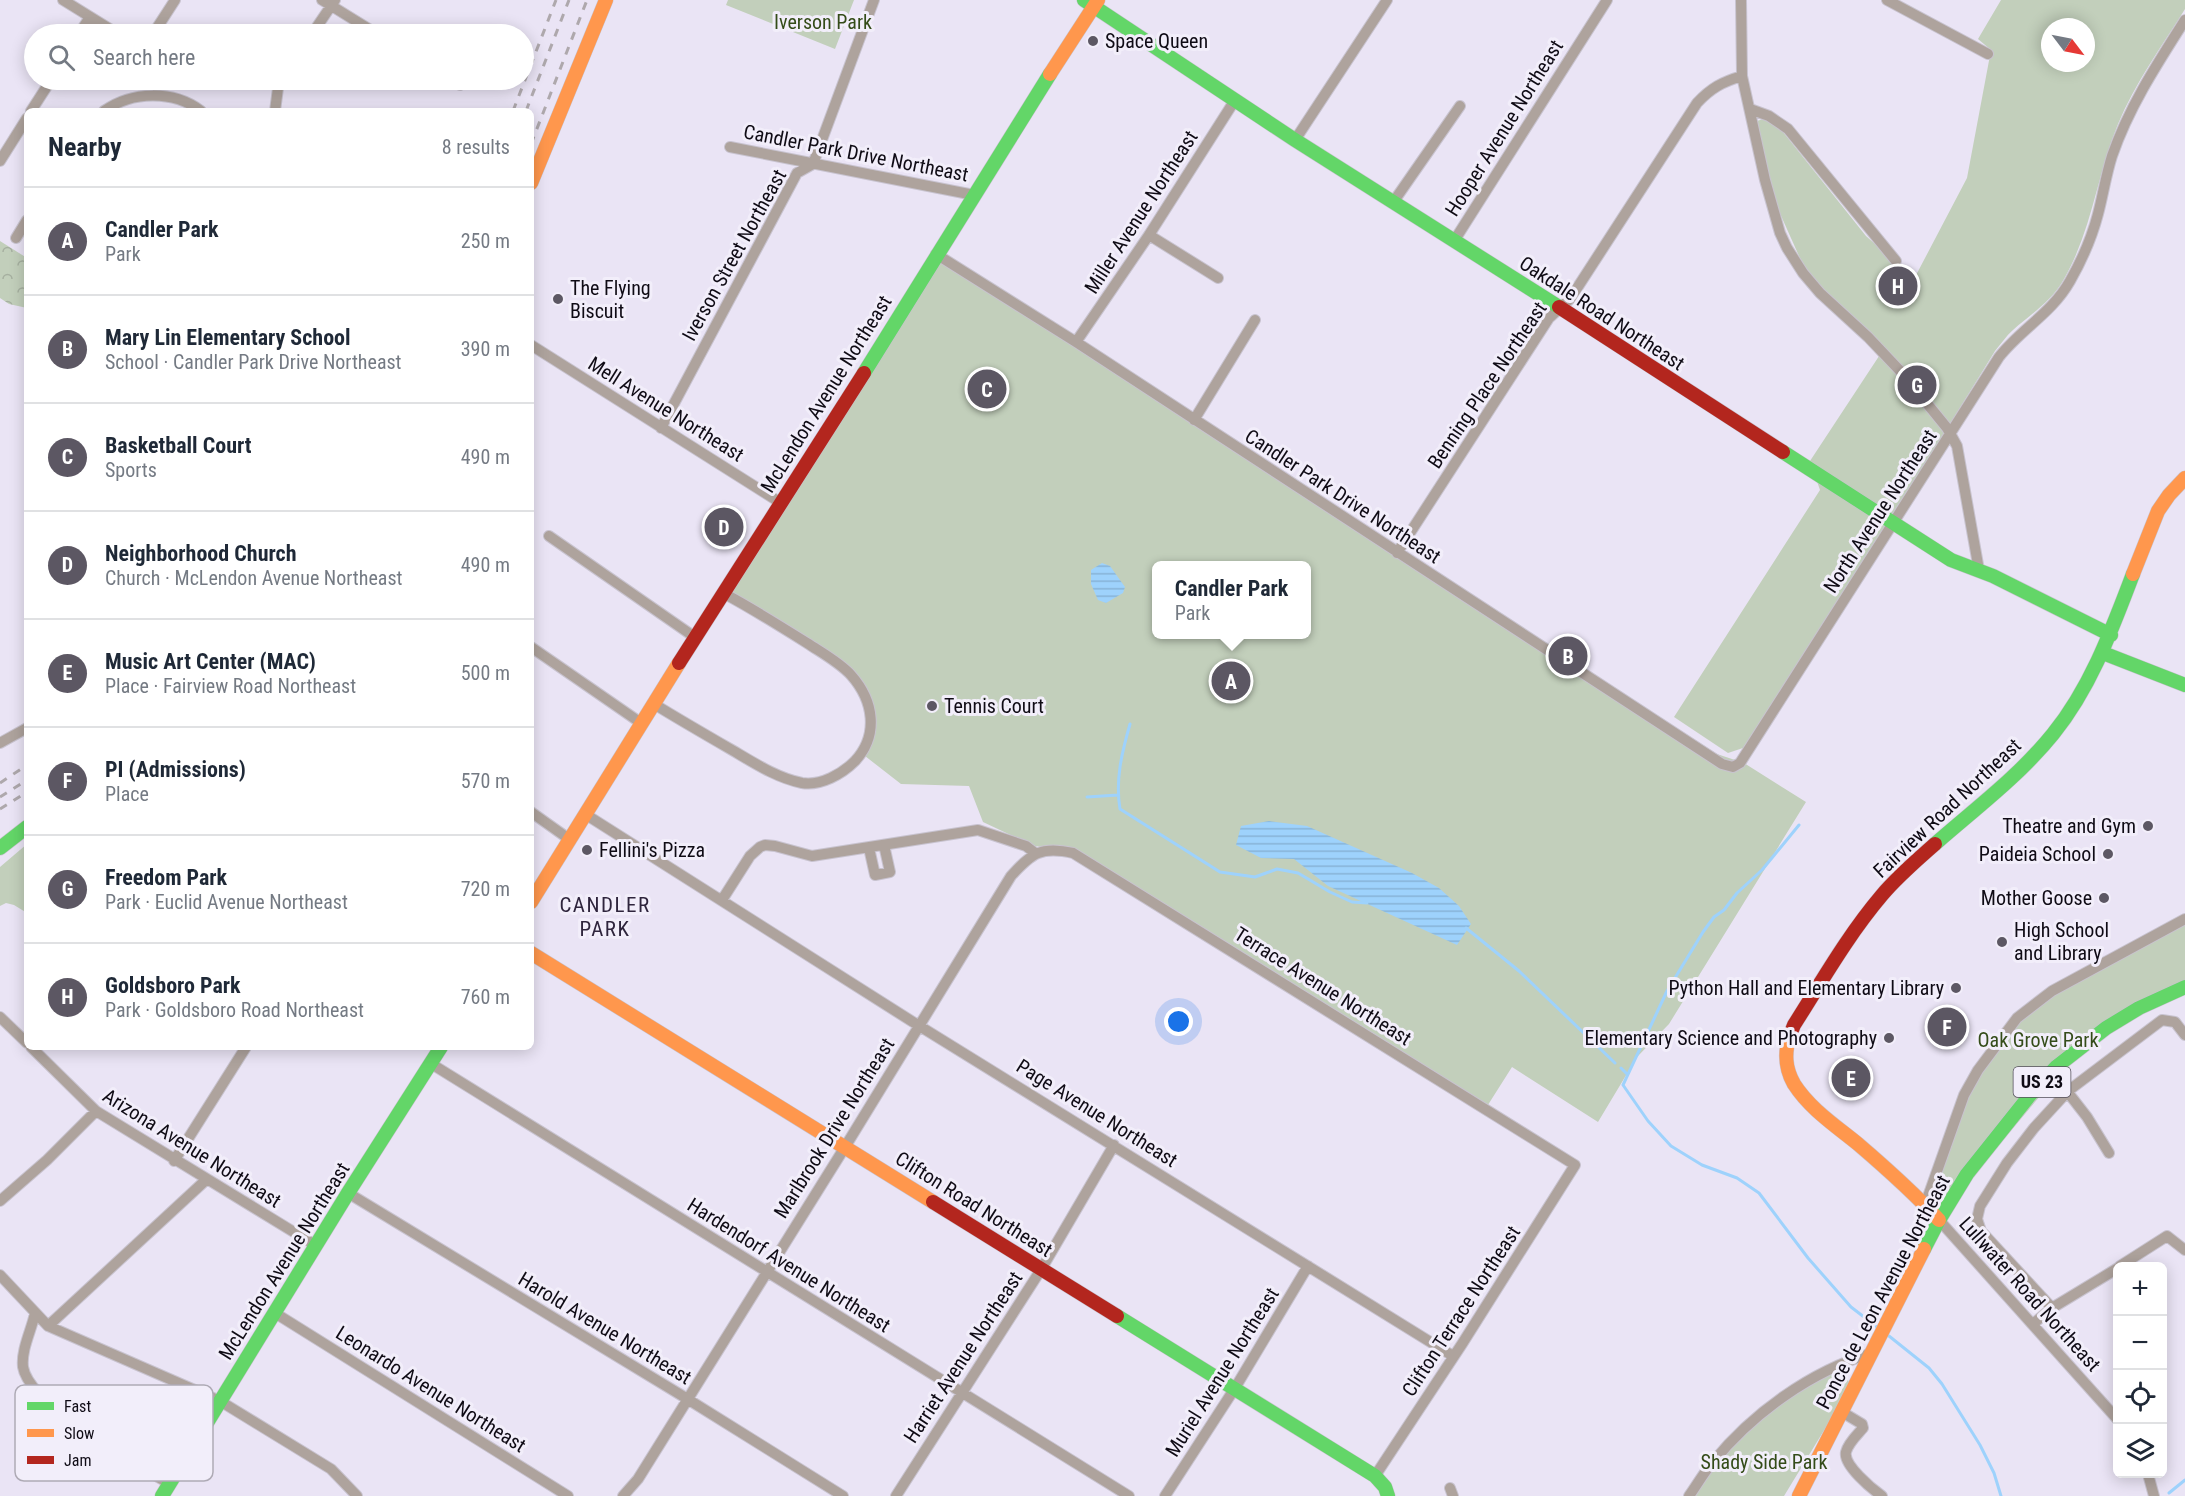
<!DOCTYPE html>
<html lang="en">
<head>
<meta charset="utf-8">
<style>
  body { margin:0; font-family:"Roboto Condensed",sans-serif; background:#f6f6f7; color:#1f2937 }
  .controls { position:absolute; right:18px; bottom:18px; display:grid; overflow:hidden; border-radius:9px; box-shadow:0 3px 15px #0003 }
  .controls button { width:54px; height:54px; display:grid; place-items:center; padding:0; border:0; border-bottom:2px solid #e0e1e3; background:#fff; color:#1f2937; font:30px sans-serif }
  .compass { position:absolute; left:2041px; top:18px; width:54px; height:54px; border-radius:50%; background:#fff; box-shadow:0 3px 15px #0003; rotate:122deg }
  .you { position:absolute; left:1179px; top:1022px; width:21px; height:21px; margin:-15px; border:4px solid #fff; border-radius:50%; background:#1a73e8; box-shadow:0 0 0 9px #1a73e833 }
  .badge { display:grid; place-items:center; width:39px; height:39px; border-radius:50%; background:#5c5763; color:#fff; font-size:20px; font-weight:700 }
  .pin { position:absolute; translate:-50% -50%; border:3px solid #fff; box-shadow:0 2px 6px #0006 }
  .popup { position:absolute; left:1152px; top:561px; width:159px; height:78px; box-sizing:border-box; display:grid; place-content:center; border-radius:9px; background:#fff; filter:drop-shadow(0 2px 4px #0005); font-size:20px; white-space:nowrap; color:#747a83 }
  .popup b { font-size:22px; color:#1f2937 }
  .popup::after { content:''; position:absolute; left:50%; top:100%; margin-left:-12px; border:12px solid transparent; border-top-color:#fff }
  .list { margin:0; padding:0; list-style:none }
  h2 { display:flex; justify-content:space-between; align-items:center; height:78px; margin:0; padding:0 24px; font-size:26px }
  h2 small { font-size:20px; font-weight:400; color:#747a83 }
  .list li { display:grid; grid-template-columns:39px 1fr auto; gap:18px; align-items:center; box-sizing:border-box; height:108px; padding:0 24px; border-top:2px solid #e0e1e3 }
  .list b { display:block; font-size:22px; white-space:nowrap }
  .list p { margin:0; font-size:20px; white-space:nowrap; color:#747a83 }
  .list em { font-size:20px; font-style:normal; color:#747a83 }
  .icon { flex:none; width:33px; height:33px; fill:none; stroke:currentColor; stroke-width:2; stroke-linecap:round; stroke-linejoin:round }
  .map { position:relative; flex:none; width:2185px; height:1496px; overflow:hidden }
  .search { position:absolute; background:#fff; box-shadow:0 3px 15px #0003; left:24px; top:24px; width:510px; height:66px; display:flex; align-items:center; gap:15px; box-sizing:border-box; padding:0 21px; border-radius:33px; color:#747a83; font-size:22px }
  .panel { position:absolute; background:#fff; box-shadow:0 3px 15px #0003; left:24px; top:108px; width:510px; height:942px; border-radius:9px }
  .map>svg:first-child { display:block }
  .forest { fill:url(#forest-crowns) }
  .park { fill:#c2cfbb; fill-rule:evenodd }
  .water { fill:url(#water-rules) }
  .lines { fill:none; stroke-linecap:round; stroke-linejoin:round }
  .stream { stroke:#9ed2fc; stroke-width:3 }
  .street-casing { stroke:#c8c3cf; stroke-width:12 }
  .fast-casing { stroke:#c8c3cf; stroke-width:15 }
  .slow-casing { stroke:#c8c3cf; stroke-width:15 }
  .jam-casing { stroke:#c8c3cf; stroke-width:15 }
  .street { stroke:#aea39d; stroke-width:10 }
  .fast { stroke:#63d668; stroke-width:14 }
  .slow { stroke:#ff974d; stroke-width:14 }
  .jam { stroke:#b3261e; stroke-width:14 }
  .rail { stroke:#aea8ac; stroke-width:3; stroke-dasharray:8 8; stroke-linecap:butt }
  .poi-dot { fill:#5c5763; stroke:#f2eefa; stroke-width:2 }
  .labels { text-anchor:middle; stroke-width:6; stroke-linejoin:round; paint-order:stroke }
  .shield { fill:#f2eefa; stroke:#534f5a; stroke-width:1.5 }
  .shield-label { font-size:18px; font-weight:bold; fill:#0f0b15 }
  .park-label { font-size:20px; fill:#344c19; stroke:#f2eefa }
  .poi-label { font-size:20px; fill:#0f0b15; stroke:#f2eefa; text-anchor:start }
  .street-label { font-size:20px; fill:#0f0b15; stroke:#f2eefa }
  .neighbourhood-label { font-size:21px; letter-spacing:1.5px; fill:#2f253d; stroke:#f2eefa }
  .key { fill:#f2eefa; stroke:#aeaab5; stroke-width:1.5 }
  .key-label { font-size:16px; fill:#0f0b15 }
</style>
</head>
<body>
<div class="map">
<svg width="2185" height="1496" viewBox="0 0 2185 1496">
  <defs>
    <pattern id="forest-crowns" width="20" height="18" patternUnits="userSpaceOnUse" patternTransform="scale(1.5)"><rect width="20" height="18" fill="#c2cfbb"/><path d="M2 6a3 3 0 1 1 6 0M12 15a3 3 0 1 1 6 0" fill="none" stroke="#a6b0a0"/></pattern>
    <pattern id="water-rules" width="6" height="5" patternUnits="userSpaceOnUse" patternTransform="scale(1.5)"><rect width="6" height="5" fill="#9ed2fc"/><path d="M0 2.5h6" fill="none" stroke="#87b3d7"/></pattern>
  </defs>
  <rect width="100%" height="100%" fill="#eae4f5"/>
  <!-- forest -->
  <path class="forest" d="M0 241 27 258V308L9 304 0 298Z"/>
  <!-- park -->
  <path class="park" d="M728 0H854L835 49 726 5Z
    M2001 0H2185V9C2162 46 2135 83 2118 124 2097 175 2092 230 2064 279 2051 302 2032 313 2013 330 2006 336 2001 344 1995 351L1893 516 1743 748 1728 753 1674 717 1820 490 1810 461 1885 347 1815 284 1799 256 1778 209 1757 128V121L1763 119 1773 123 1783 132 1866 236 1914 279 1967 178 1991 50 1978 39ZM2050 27H2086V63H2050Z
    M940 254 1717 754 1744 763 1806 802 1669 1024 1637 1057 1598 1122 1512 1067 1486 1108 1073 850 1034 846 983 822 969 786 901 784 865 756 874 721 848 668 729 594ZM1156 566H1306V634H1156Z
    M27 844V913L14 905 6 903 0 906V867Z
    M2185 920V982L2094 1032 1939 1216 1929 1206 1969 1083 2029 1008Z
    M1839 1371 1844 1372 1851 1386 1784 1496H1694L1732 1445 1801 1387Z"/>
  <!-- water -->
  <path class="water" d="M1102 563 1110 566 1125 587 1123 593 1106 603 1098 600 1091 584V570Z
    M1269 821 1307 826 1412 873 1439 888 1459 906 1471 924 1457 945 1328 886 1294 859 1261 858 1236 845 1241 826Z"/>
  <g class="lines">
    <!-- stream -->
    <path class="stream" d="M1130 724C1122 752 1115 780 1120 809L1220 872 1255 877 1277 869 1298 873 1330 892 1352 902 1367 903
      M1087 797 1118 795
      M1799 825 1762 870 1737 893 1724 910 1714 917 1703 932 1667 991 1623 1085 1648 1121 1671 1146 1702 1165 1737 1178 1759 1193 1808 1258 1851 1307 1877 1327
      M1466 928 1519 971 1615 1063
      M1621 1068 1627 1074
      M1889 1336 1929 1368 1942 1384 1980 1445 1994 1473 2001 1496
      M2169 1493 2185 1480"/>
    <defs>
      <path id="street" d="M63 0 118 34
        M322 0 377 34
        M1741 0 1742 76 1765 180 1780 233 1787 248 1803 273 1820 293 1868 337 1903 374 1947 428 1957 446 1979 570
        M1887 0 1988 54
        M79 34 90 17
        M153 34 175 0
        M312 34 335 0
        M450 80 460 85
        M1750 109 1769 116 1788 129 1896 261
        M31 111 51 80
        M104 111C132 91 173 90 201 111
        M275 111 278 88 284 80
        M1295 140 1387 0
        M730 147 974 195
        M0 161 27 118
        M1394 201 1460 106
        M1149 235 1218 278
        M16 238 27 220
        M1454 241 1607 0
        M936 254 1076 342 1722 764 1733 767 1740 763 1999 357C2021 329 2052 313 2070 281 2082 260 2092 237 2098 214 2103 195 2106 175 2112 156 2129 107 2157 64 2185 20
        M1076 342 1149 235 1235 100
        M531 345 781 503
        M1194 420 1255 320
        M661 428 797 173 813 164 874 0
        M549 536 696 638
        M1397 553 1549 318 1570 299 1697 103C1711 88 1722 82 1742 76
        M531 647 641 723
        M654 704C680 720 706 735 732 750 754 763 777 778 802 783 821 786 842 774 855 761 879 735 874 701 851 675 839 662 822 653 807 643 780 626 753 609 725 594
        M0 743 27 728
        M531 812 569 839
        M585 814 913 1022 1453 1356
        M869 848 875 875 890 872 884 845
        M722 900 750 856 760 847 765 845 775 846 812 856 978 830 1026 846 1035 853
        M0 1017 27 1043
        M31 1047 96 1111 315 1245
        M430 1063 1129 1496
        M2052 1072 2087 1117 2109 1153
        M174 1161 246 1047
        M348 1193 681 1395 843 1496
        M0 1201 47 1160 96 1111
        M1925 1205 1964 1095 1978 1070 2017 1018 2052 991 2185 919
        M1939 1220 2118 1420
        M2120 1266 2167 1236 2185 1250
        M0 1275 48 1326 220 1401 331 1469 357 1496
        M2052 1308 1981 1231 1977 1219 1980 1206 2007 1163 2034 1128 2068 1091 2162 1020 2175 1022 2185 1035
        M35 1313C32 1329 21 1349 23 1367 29 1405 136 1464 170 1484
        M275 1313 568 1496
        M2033 1324 2052 1308 2118 1268
        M48 1326 207 1179
        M1842 1412 1862 1424 1863 1428C1858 1434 1848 1443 1846 1452 1843 1465 1872 1489 1882 1496
        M2148 1474 2154 1496
        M1450 1488 1453 1496
        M623 1496 638 1479 845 1147 1011 876C1032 853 1041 846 1073 853L1575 1165 1462 1344 1375 1476
        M896 1496 1042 1268 1114 1145
        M1165 1496 1235 1388 1308 1266
        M1689 1496C1697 1485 1704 1472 1713 1462 1753 1413 1811 1371 1872 1353"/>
      <path id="fast" d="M1084 0 1295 140 1559 307
        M864 373 1050 74
        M1783 452 1951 560 1993 576 2111 635
        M2103 653 2185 685
        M1935 844C1976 808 2019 776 2053 734 2091 687 2112 629 2133 574
        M0 848 27 827
        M1924 1249 1939 1220 1967 1174 2030 1095 2056 1067 2106 1028 2139 1008 2185 987
        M1117 1316 1375 1476 1385 1487 1388 1496
        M162 1496 348 1193 441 1047"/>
      <path id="slow" d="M1050 74 1098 0
        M531 183 606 0
        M2133 574 2158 511 2169 495 2185 478
        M531 902 679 663
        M531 953 933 1202
        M1790 1035C1784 1053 1785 1068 1794 1084 1810 1109 1836 1126 1858 1144 1886 1168 1914 1193 1939 1220
        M1799 1496 1924 1249"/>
      <path id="jam" d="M1559 307 1783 452
        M679 663 864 373
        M1790 1035 1794 1025C1822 981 1848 935 1882 895 1898 876 1917 860 1935 844
        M933 1202 1117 1316"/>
    </defs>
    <!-- street casing -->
    <use href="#street" class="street-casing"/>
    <!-- fast casing -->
    <use href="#fast" class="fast-casing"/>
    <!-- slow casing -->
    <use href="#slow" class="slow-casing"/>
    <!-- jam casing -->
    <use href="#jam" class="jam-casing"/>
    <!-- street -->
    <use href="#street" class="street"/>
    <!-- fast -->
    <use href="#fast" class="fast"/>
    <!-- slow -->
    <use href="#slow" class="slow"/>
    <!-- jam -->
    <use href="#jam" class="jam"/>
    <!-- rail -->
    <path class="rail" d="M513 111 556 0
      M526 111 569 0
      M531 144 587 0
      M0 783 27 765
      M0 797 27 780
      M0 809 27 792"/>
  </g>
  <!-- markers -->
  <g class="poi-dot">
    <circle cx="1093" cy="41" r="6"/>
    <circle cx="558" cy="299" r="6"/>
    <circle cx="932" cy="706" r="6"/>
    <circle cx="2148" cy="826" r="6"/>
    <circle cx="587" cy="850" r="6"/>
    <circle cx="2108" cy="854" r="6"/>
    <circle cx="2104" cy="898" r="6"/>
    <circle cx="2002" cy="942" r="6"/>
    <circle cx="1956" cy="988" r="6"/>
    <circle cx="1889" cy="1038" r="6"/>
  </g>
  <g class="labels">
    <!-- shield labels -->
    <rect class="shield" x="2013.5" y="1067" width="57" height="30" rx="4.5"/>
    <g class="shield-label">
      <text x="2042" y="1088">US 23</text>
    </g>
    <!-- park labels -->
    <g class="park-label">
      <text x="823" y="29">Iverson Park</text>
      <text x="2038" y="1047">Oak Grove Park</text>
      <text x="1764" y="1469">Shady Side Park</text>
    </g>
    <!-- poi labels -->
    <g class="poi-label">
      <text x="1105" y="48">Space Queen</text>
      <text x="570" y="295">The Flying<tspan x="570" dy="23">Biscuit</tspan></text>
      <text x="944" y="713">Tennis Court</text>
      <text x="2136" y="833" text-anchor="end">Theatre and Gym</text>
      <text x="599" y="857">Fellini's Pizza</text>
      <text x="2096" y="861" text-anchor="end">Paideia School</text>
      <text x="2092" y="905" text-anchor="end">Mother Goose</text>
      <text x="2014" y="937">High School<tspan x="2014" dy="23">and Library</tspan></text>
      <text x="1944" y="995" text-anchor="end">Python Hall and Elementary Library</text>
      <text x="1877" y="1045" text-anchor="end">Elementary Science and Photography</text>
    </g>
    <!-- street labels -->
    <g class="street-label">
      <text transform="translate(1504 128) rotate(-58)" y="7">Hooper Avenue Northeast</text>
      <text transform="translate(856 153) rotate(11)" y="7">Candler Park Drive Northeast</text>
      <text transform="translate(1141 212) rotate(-57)" y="7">Miller Avenue Northeast</text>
      <text transform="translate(734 255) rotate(-61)" y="7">Iverson Street Northeast</text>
      <text transform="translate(1602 313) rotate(33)" y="7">Oakdale Road Northeast</text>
      <text transform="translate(1487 385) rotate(-56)" y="7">Benning Place Northeast</text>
      <text transform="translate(826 394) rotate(-58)" y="7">McLendon Avenue Northeast</text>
      <text transform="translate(666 409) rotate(32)" y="7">Mell Avenue Northeast</text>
      <text transform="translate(1343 496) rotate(33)" y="7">Candler Park Drive Northeast</text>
      <text transform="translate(1880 511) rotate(-57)" y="7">North Avenue Northeast</text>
      <text transform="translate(1947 808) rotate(-43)" y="7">Fairview Road Northeast</text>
      <text transform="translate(1323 986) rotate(32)" y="7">Terrace Avenue Northeast</text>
      <text transform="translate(1097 1113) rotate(32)" y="7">Page Avenue Northeast</text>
      <text transform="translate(834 1128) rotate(-58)" y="7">Marlbrook Drive Northeast</text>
      <text transform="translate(192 1148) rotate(32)" y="7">Arizona Avenue Northeast</text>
      <text transform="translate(974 1204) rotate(32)" y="7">Clifton Road Northeast</text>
      <text transform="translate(284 1261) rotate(-58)" y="7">McLendon Avenue Northeast</text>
      <text transform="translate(789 1265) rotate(32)" y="7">Hardendorf Avenue Northeast</text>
      <text transform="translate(1883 1292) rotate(-62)" y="7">Ponce de Leon Avenue Northeast</text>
      <text transform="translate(2030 1294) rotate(48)" y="7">Lullwater Road Northeast</text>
      <text transform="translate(1461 1311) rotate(-57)" y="7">Clifton Terrace Northeast</text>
      <text transform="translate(605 1328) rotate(31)" y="7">Harold Avenue Northeast</text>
      <text transform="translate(963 1357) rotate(-57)" y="7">Harriet Avenue Northeast</text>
      <text transform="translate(1222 1372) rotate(-58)" y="7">Muriel Avenue Northeast</text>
      <text transform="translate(431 1389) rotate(32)" y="7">Leonardo Avenue Northeast</text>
    </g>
    <!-- neighbourhood labels -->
    <g class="neighbourhood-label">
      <text x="605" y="912">CANDLER<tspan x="605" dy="24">PARK</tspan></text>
    </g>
  </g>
  <!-- legend -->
  <rect x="15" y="1385" width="198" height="96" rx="9" class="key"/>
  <rect x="27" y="1402" width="27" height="8" fill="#63d668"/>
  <rect x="27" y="1429" width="27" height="8" fill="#ff974d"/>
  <rect x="27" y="1456" width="27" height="8" fill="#b3261e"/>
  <g class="key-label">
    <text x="64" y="1412">Fast</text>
    <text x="64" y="1439">Slow</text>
    <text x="64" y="1466">Jam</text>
  </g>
</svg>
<div class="controls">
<button>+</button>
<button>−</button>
<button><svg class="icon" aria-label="locate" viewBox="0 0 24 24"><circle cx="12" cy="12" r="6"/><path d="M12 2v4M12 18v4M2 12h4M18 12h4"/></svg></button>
<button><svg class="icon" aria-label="layers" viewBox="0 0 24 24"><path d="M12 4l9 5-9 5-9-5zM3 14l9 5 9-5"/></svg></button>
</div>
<svg class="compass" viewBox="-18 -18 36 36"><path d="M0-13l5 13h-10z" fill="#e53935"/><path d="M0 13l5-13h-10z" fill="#747a83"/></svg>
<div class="you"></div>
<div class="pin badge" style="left:1231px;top:681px">A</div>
<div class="popup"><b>Candler Park</b>Park</div>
<div class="pin badge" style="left:1568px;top:656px">B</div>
<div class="pin badge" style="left:987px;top:389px">C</div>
<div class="pin badge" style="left:724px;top:527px">D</div>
<div class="pin badge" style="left:1851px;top:1078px">E</div>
<div class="pin badge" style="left:1947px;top:1027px">F</div>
<div class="pin badge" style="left:1917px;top:385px">G</div>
<div class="pin badge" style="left:1898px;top:286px">H</div>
<div class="search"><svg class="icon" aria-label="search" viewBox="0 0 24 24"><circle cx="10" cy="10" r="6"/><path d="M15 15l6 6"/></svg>Search here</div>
<section class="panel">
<h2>Nearby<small>8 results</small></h2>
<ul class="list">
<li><span class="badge">A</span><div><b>Candler Park</b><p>Park</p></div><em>250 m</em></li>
<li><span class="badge">B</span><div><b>Mary Lin Elementary School</b><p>School · Candler Park Drive Northeast</p></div><em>390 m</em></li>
<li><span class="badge">C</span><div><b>Basketball Court</b><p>Sports</p></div><em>490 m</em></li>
<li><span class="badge">D</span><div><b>Neighborhood Church</b><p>Church · McLendon Avenue Northeast</p></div><em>490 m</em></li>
<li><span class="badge">E</span><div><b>Music Art Center (MAC)</b><p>Place · Fairview Road Northeast</p></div><em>500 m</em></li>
<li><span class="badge">F</span><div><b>PI (Admissions)</b><p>Place</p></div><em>570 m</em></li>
<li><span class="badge">G</span><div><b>Freedom Park</b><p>Park · Euclid Avenue Northeast</p></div><em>720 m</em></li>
<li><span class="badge">H</span><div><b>Goldsboro Park</b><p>Park · Goldsboro Road Northeast</p></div><em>760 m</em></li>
</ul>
</section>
</div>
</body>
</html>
